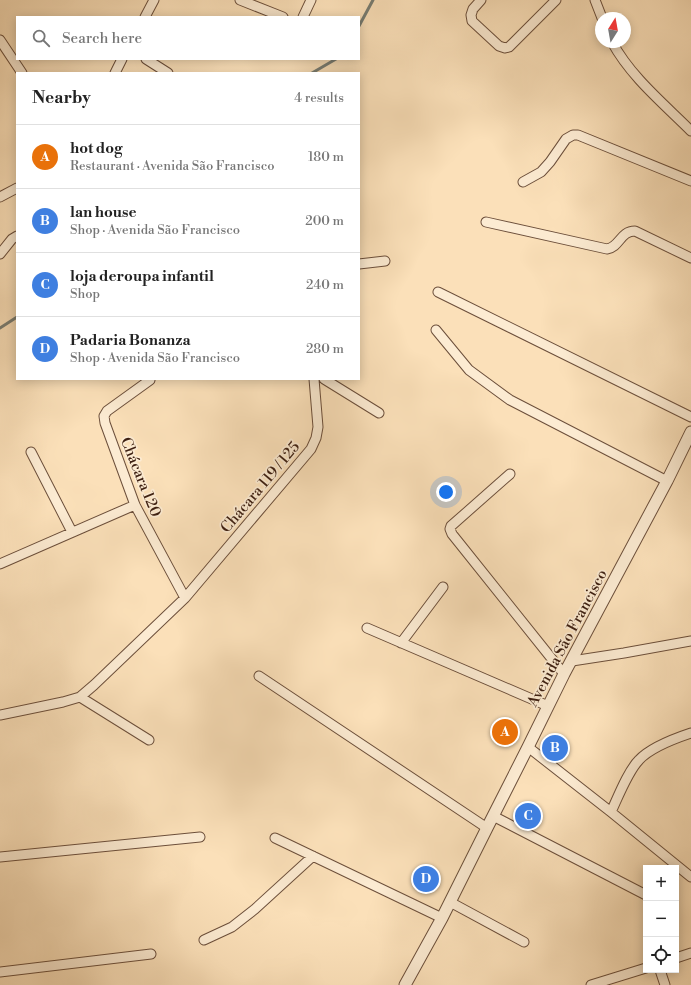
<!DOCTYPE html>
<html lang="en">
<head>
<meta charset="utf-8">
<style>
  body { margin:0; font-family:"Libre Bodoni",serif; background:#f6f6f6; color:#222 }
  .controls { position:absolute; right:12px; bottom:12px; display:grid; overflow:hidden; border-radius:0px; box-shadow:0 2px 10px #0003 }
  .controls button { width:36px; height:36px; display:grid; place-items:center; padding:0; border:0; border-bottom:1px solid #e0e0e0; background:#fff; color:#222; font:20px sans-serif }
  .compass { position:absolute; left:595px; top:12px; width:36px; height:36px; border-radius:50%; background:#fff; box-shadow:0 2px 10px #0003; rotate:11deg }
  .you { position:absolute; left:446px; top:492px; width:14px; height:14px; margin:-10px; border:3px solid #fff; border-radius:50%; background:#1a73e8; box-shadow:0 0 0 6px #1a73e833 }
  .badge { display:grid; place-items:center; width:26px; height:26px; border-radius:50%; background:#111827; color:#fff; font-size:13px; font-weight:700 }
  .pin { position:absolute; translate:-50% -50%; border:2px solid #fff; box-shadow:0 1px 4px #0006 }
  .list { margin:0; padding:0; list-style:none }
  h2 { display:flex; justify-content:space-between; align-items:center; height:52px; margin:0; padding:0 16px; font-size:17px }
  h2 small { font-size:13px; font-weight:400; color:#767676 }
  .list li { display:grid; grid-template-columns:26px 1fr auto; gap:12px; align-items:center; box-sizing:border-box; height:64px; padding:0 16px; border-top:1px solid #e0e0e0 }
  .list b { display:block; font-size:15px; white-space:nowrap }
  .list p { margin:0; font-size:13px; white-space:nowrap; color:#767676 }
  .list em { font-size:13px; font-style:normal; color:#767676 }
  .icon { flex:none; width:22px; height:22px; fill:none; stroke:currentColor; stroke-width:2; stroke-linecap:round; stroke-linejoin:round }
  .map { position:relative; flex:none; width:691px; height:985px; overflow:hidden }
  .search { position:absolute; background:#fff; box-shadow:0 2px 10px #0003; left:16px; top:16px; width:344px; height:44px; display:flex; align-items:center; gap:10px; box-sizing:border-box; padding:0 14px; border-radius:0px; color:#767676; font-size:15px }
  .panel { position:absolute; background:#fff; box-shadow:0 2px 10px #0003; left:16px; top:72px; width:344px; height:308px; border-radius:0px }
  .map>svg:first-child { display:block }
  .lines { fill:none; stroke-linecap:round; stroke-linejoin:round }
  .stream { stroke:#787d73; stroke-width:3 }
  .minor-casing { stroke:#6c4f3b; stroke-width:11 }
  .tertiary-casing { stroke:#6c4f3b; stroke-width:13 }
  .minor { stroke:#fcebd2; stroke-width:9 }
  .tertiary { stroke:#fcebd2; stroke-width:11 }
  .labels { text-anchor:middle; stroke-width:3.5; stroke-linejoin:round; paint-order:stroke }
  .street-label { font-size:15px; fill:#3d1f11; stroke:#fcebd2 }
</style>
</head>
<body>
<div class="map">
<svg width="691" height="985" viewBox="0 0 691 985">
  <rect width="100%" height="100%" fill="#fbe0b9"/>
  <filter id="stains"><feTurbulence type="fractalNoise" baseFrequency=".005" numOctaves="4"/><feColorMatrix values="0 0 0 0 .2 0 0 0 0 .09 0 0 0 0 .02 0 0 0 .5 -.17"/></filter>
  <radialGradient id="worn" r=".72"><stop offset=".6" stop-color="#630" stop-opacity="0"/><stop offset="1" stop-color="#630" stop-opacity=".3"/></radialGradient>
  <g class="lines">
    <!-- stream -->
    <path class="stream" d="M359 26 373 0
      M312 73 336 59
      M0 328 17 317"/>
    <defs>
      <path id="minor" d="M240 0 283 17
        M481 0 473 9 471 15 472 21 499 46 505 48 509 47 556 0
        M595 0 602 18
        M145 17 154 0
        M303 17 311 0
        M0 40 22 73
        M612 42C631 77 663 103 691 131
        M146 59 168 73
        M115 73 122 59
        M523 182 541 172 550 162 566 139 573 135H578L691 181
        M0 197 17 188
        M486 222 607 249C620 247 620 231 635 231L691 258
        M0 254 12 239 17 236
        M359 264 385 261
        M438 292 691 417
        M436 330 469 370 510 400 667 481
        M324 379 379 413
        M150 380 107 411 104 416 105 423 135 505 185 598
        M31 452 72 532
        M510 474 451 526 450 529 452 534 564 674
        M0 564 135 505
        M367 628 548 706
        M401 643 443 587
        M572 661 624 653 691 641
        M259 676 487 828
        M80 697 149 740
        M0 715 63 702 80 697 94 685 185 598 311 449 316 438 318 427 314 379
        M528 747 611 812 691 877
        M611 812C618 797 628 771 639 760 650 748 676 738 691 733
        M493 816 646 895
        M275 838 442 918
        M0 857 200 837
        M450 902 524 942
        M204 940 232 927 255 909 313 856
        M676 958 691 953
        M660 970 665 985
        M0 972 151 954
        M591 985 646 968"/>
      <path id="tertiary" d="M405 985 442 918 487 828 528 747 564 674 667 481 691 432"/>
    </defs>
    <!-- minor casing -->
    <use href="#minor" class="minor-casing"/>
    <!-- tertiary casing -->
    <use href="#tertiary" class="tertiary-casing"/>
    <!-- minor -->
    <use href="#minor" class="minor"/>
    <!-- tertiary -->
    <use href="#tertiary" class="tertiary"/>
  </g>
  <g class="labels">
    <!-- street labels -->
    <g class="street-label">
      <text transform="translate(141 477) rotate(68)" y="5">Chácara 120</text>
      <text transform="translate(260 487) rotate(-50)" y="5">Chácara 119 / 125</text>
      <text transform="translate(567 638) rotate(-62)" y="5">Avenida São Francisco</text>
    </g>
  </g>
  <rect width="100%" height="100%" filter="url(#stains)"/>
  <rect width="100%" height="100%" fill="url(#worn)"/>
</svg>
<div class="controls">
<button>+</button>
<button>−</button>
<button><svg class="icon" aria-label="locate" viewBox="0 0 24 24"><circle cx="12" cy="12" r="6"/><path d="M12 2v4M12 18v4M2 12h4M18 12h4"/></svg></button>
</div>
<svg class="compass" viewBox="-18 -18 36 36"><path d="M0-13l5 13h-10z" fill="#e53935"/><path d="M0 13l5-13h-10z" fill="#767676"/></svg>
<div class="you"></div>
<div class="pin badge" style="left:505px;top:732px;background:#e8710a">A</div>
<div class="pin badge" style="left:555px;top:748px;background:#3f7fe0">B</div>
<div class="pin badge" style="left:528px;top:816px;background:#3f7fe0">C</div>
<div class="pin badge" style="left:426px;top:879px;background:#3f7fe0">D</div>
<div class="search"><svg class="icon" aria-label="search" viewBox="0 0 24 24"><circle cx="10" cy="10" r="6"/><path d="M15 15l6 6"/></svg>Search here</div>
<section class="panel">
<h2>Nearby<small>4 results</small></h2>
<ul class="list">
<li><span class="badge" style="background:#e8710a">A</span><div><b>hot dog</b><p>Restaurant · Avenida São Francisco</p></div><em>180 m</em></li>
<li><span class="badge" style="background:#3f7fe0">B</span><div><b>lan house</b><p>Shop · Avenida São Francisco</p></div><em>200 m</em></li>
<li><span class="badge" style="background:#3f7fe0">C</span><div><b>loja deroupa infantil</b><p>Shop</p></div><em>240 m</em></li>
<li><span class="badge" style="background:#3f7fe0">D</span><div><b>Padaria Bonanza</b><p>Shop · Avenida São Francisco</p></div><em>280 m</em></li>
</ul>
</section>
</div>
</body>
</html>
